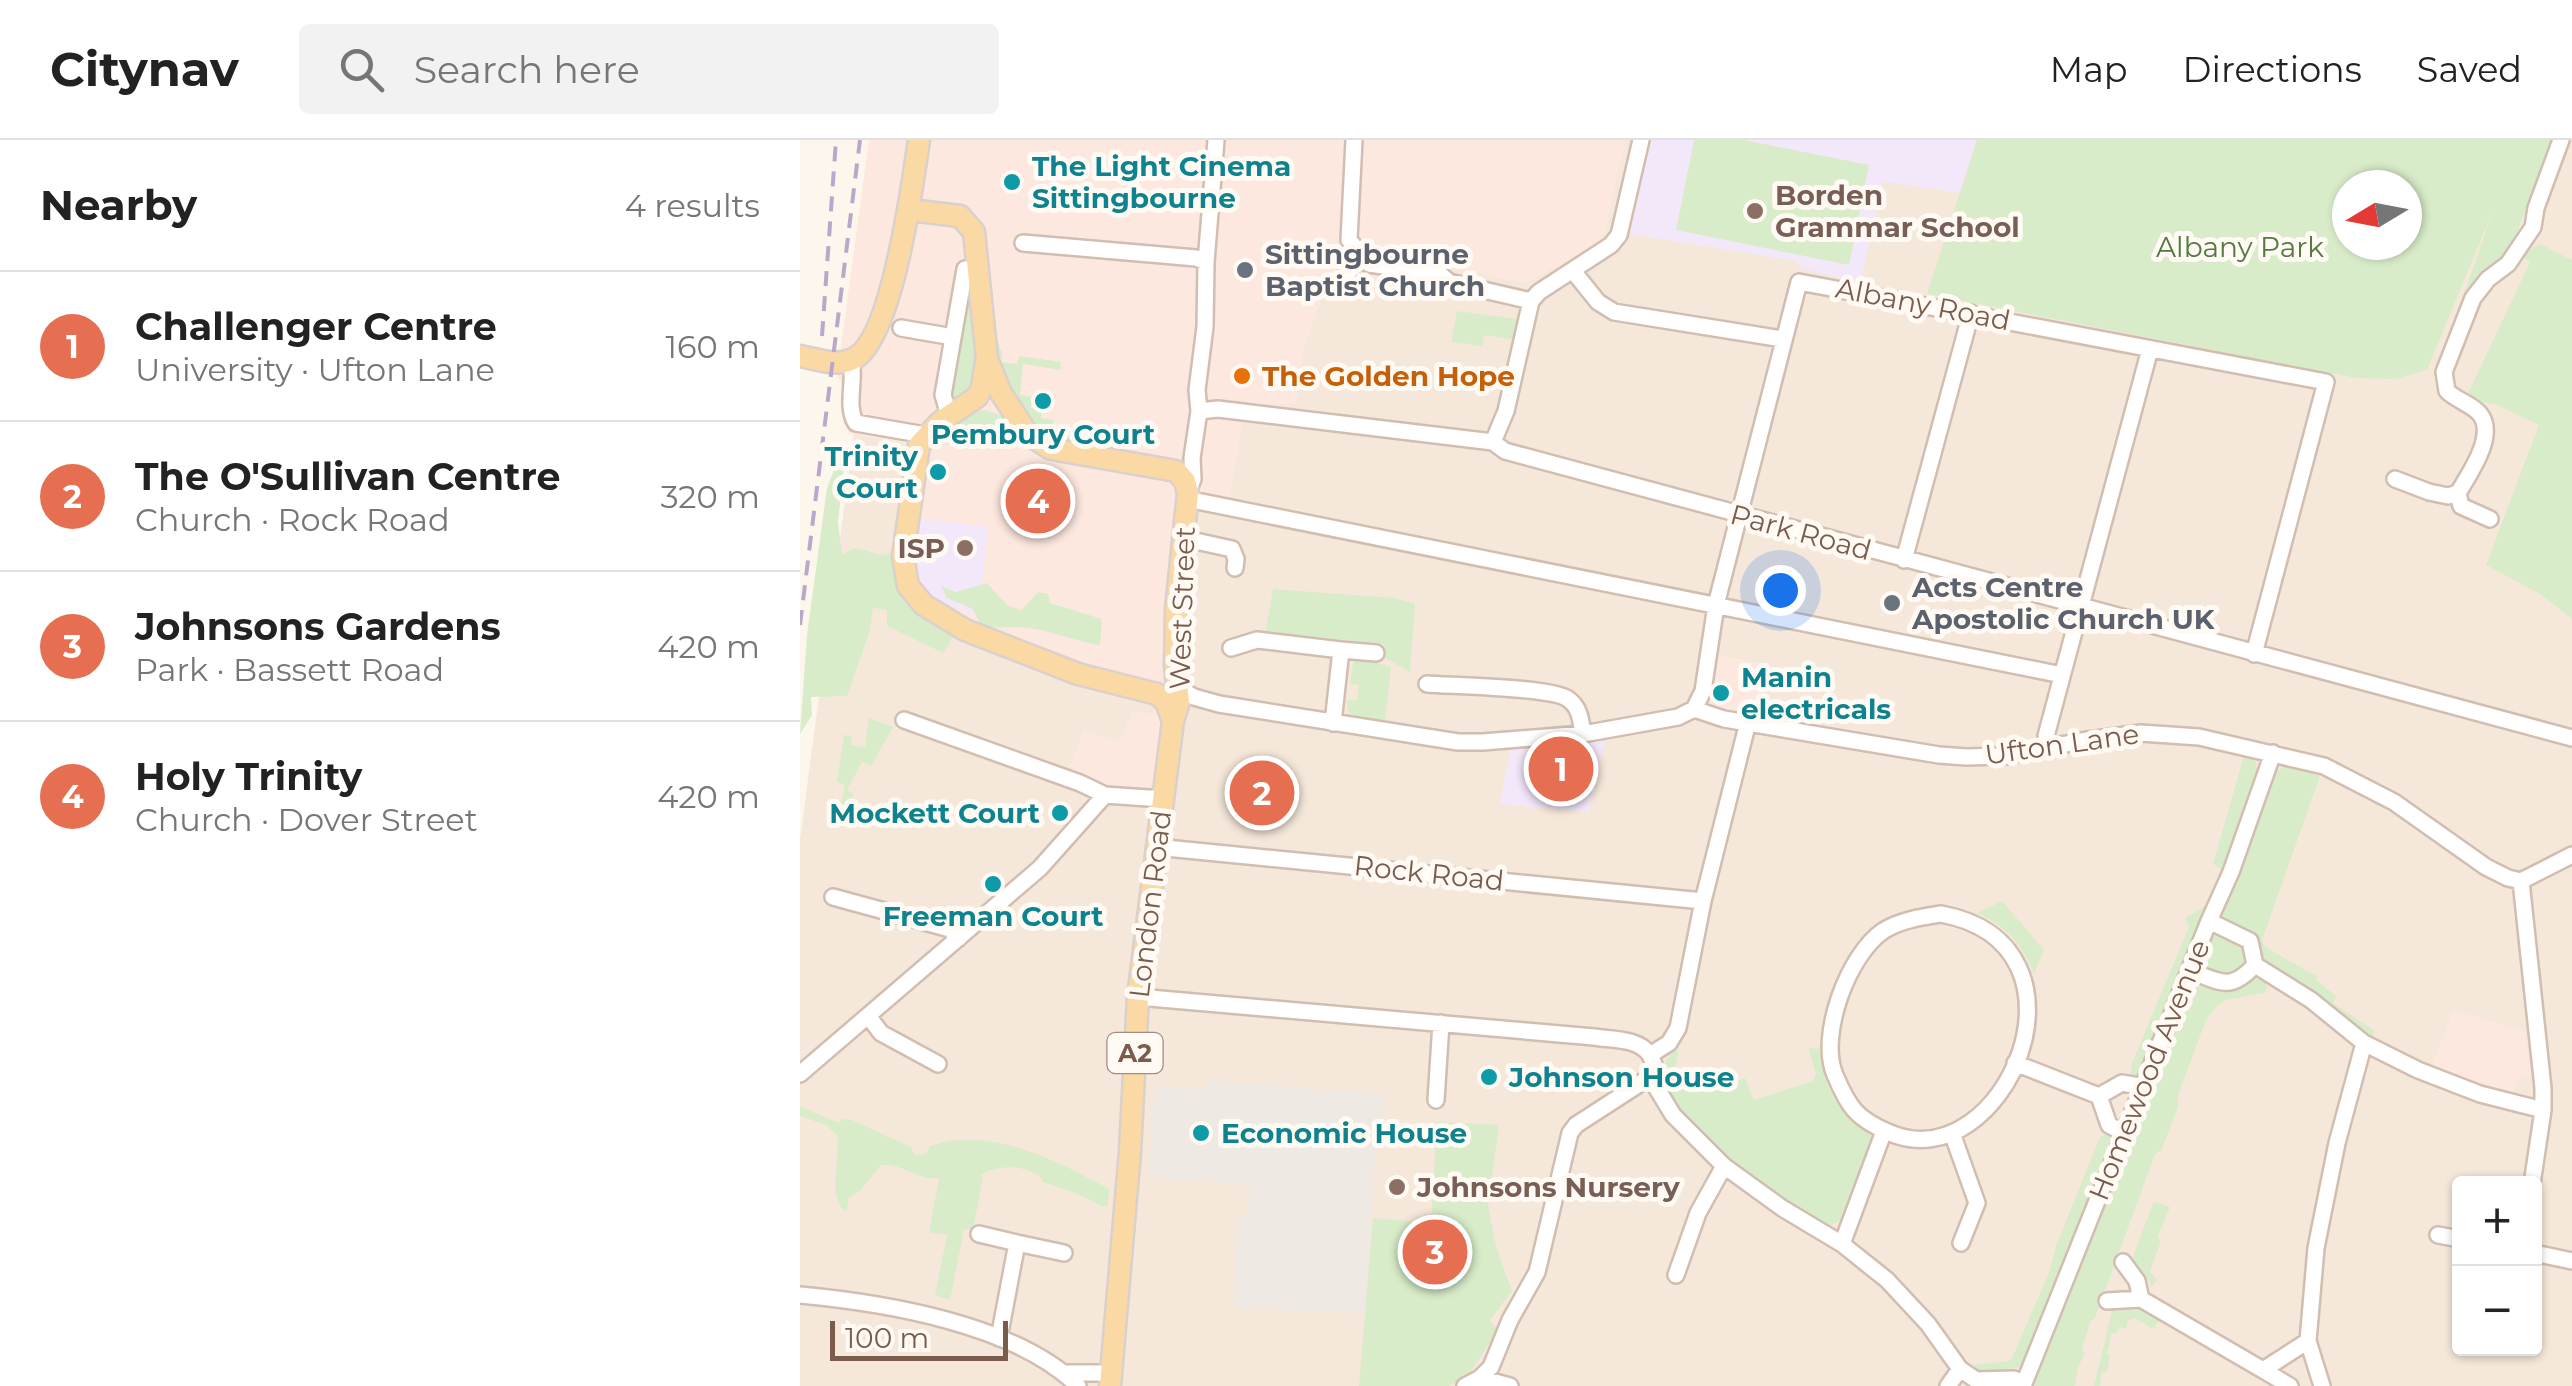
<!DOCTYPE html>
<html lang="en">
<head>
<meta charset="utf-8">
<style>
  body { margin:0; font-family:Montserrat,sans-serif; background:#f2f2f2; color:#222 }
  .controls { position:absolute; right:30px; bottom:30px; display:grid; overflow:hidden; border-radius:10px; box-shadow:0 2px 8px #0004 }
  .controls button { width:90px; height:90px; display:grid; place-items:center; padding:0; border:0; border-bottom:2px solid #e0e0e0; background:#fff; color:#222; font:50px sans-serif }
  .compass { position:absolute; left:1532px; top:30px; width:90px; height:90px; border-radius:50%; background:#fff; box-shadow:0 2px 8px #0004; rotate:260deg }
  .scale { position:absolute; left:30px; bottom:25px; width:178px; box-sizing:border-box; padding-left:10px; border:5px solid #7a5c4d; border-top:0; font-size:28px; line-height:35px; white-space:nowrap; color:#7a5c4d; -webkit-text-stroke:8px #fffaf3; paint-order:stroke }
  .you { position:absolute; left:980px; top:450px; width:35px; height:35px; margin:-25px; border:8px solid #fff; border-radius:50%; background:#1a73e8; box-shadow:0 0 0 15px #1a73e833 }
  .badge { display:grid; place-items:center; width:65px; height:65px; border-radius:50%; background:#e76f51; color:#fff; font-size:32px; font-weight:700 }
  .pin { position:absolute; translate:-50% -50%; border:5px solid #fff; box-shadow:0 2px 10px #0006 }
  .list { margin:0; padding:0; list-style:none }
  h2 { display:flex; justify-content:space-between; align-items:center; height:130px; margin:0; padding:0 40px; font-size:42px }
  h2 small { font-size:32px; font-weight:400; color:#767676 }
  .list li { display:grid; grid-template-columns:65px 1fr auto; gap:30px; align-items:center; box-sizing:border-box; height:150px; padding:0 40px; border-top:2px solid #e0e0e0 }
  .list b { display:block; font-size:38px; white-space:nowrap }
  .list p { margin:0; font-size:32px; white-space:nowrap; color:#767676 }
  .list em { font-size:32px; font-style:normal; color:#767676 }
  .icon { flex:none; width:55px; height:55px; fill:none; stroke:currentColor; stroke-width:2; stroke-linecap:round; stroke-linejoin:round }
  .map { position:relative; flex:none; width:1772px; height:1246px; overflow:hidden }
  header { display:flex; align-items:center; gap:60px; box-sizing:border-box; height:140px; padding:0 50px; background:#fff; border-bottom:2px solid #e0e0e0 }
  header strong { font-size:48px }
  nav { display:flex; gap:55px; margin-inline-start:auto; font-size:35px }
  .search { width:700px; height:90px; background:#f2f2f2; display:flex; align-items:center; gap:25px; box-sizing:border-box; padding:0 35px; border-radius:10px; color:#767676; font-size:38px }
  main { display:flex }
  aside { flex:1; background:#fff }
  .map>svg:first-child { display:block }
  .residential { fill:#f5e8da; fill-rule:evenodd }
  .commercial { fill:#fde8e0 }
  .industrial { fill:#efe9e4 }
  .education { fill:#f3e8fa }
  .green { fill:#d8ecc9; fill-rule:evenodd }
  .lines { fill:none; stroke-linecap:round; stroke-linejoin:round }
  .minor-casing { stroke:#d1beb0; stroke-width:20 }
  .major-casing { stroke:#dad1cd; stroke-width:25 }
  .minor { stroke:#fff; stroke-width:15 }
  .major { stroke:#fbd9a5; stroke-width:20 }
  .rail { stroke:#b9a8c9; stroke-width:4; stroke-dasharray:15 10; stroke-linecap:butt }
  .culture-dot { fill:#0f9aa8; stroke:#fffaf3; stroke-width:4 }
  .education-dot { fill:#8d6e63; stroke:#fffaf3; stroke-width:4 }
  .worship-dot { fill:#6b7280; stroke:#fffaf3; stroke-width:4 }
  .food-dot { fill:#e8710a; stroke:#fffaf3; stroke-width:4 }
  .labels { text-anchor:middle; stroke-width:10; stroke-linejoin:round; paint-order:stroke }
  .shield { fill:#fffaf3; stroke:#a28b7f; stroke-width:2.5 }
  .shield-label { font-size:25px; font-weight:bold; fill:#7a5c4d }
  .culture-label { font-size:28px; font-weight:bold; fill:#0d838f; stroke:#fffaf3; text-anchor:start }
  .education-label { font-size:28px; font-weight:bold; fill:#785e54; stroke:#fffaf3; text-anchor:start }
  .park-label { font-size:28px; fill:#537a41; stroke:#fffaf3 }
  .worship-label { font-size:28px; font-weight:bold; fill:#5b616d; stroke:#fffaf3; text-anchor:start }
  .street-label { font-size:28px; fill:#7a5c4d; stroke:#fffaf3 }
  .food-label { font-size:28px; font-weight:bold; fill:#c56008; stroke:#fffaf3; text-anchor:start }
</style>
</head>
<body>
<header>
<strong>Citynav</strong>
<div class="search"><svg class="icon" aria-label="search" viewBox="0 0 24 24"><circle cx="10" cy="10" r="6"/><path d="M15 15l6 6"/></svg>Search here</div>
<nav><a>Map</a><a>Directions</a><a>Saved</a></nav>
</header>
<main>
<aside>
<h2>Nearby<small>4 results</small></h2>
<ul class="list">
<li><span class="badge">1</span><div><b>Challenger Centre</b><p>University · Ufton Lane</p></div><em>160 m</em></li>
<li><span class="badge">2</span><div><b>The O'Sullivan Centre</b><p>Church · Rock Road</p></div><em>320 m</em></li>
<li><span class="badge">3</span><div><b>Johnsons Gardens</b><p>Park · Bassett Road</p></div><em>420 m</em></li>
<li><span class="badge">4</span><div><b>Holy Trinity</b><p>Church · Dover Street</p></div><em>420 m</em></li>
</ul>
</aside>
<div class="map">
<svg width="1772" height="1246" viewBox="0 0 1772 1246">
  <rect width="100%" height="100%" fill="#fdf6ec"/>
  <!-- residential -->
  <path class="residential" d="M93 0H1772V1246H0V699ZM1547 45H1607V105H1547ZM1660 1044H1734V1208H1660Z"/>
  <!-- commercial -->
  <path class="commercial" d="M69 0H825L804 95 799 103 726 143 656 129 571 119 526 146 503 210 497 264H445L430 359 381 350 371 531 347 551 321 555 294 549 176 504 107 459 113 304 50 294 43 283 44 247 37 236Z
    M911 513 967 525 962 555 959 559 952 558 950 570 935 567 933 573 904 568Z
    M354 570 366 572 355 636 349 649 343 651 297 647V642L269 631 284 590 319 602 333 571 352 574Z
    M1654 870 1725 892 1731 937 1719 936 1711 958 1631 929Z"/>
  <!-- industrial -->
  <path class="industrial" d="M407 941 584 954 574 1033 565 1173 433 1168 438 1076 447 1075 450 1045 349 1036 354 946 405 950Z"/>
  <!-- education -->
  <path class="education" d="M850 0H1177L1160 53 1083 41 1060 143 1001 128 996 121 830 94Z
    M118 378 188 387 178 476 138 460 123 446 117 428Z
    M805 600 789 672 700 664 711 607Z"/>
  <!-- green -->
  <path class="green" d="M894 0H944L1069 25 1049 125 876 90Z
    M1177 0H1753L1711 107C1701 126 1680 135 1669 153L1635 238 1692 73 1627 230 1595 239 1556 238 1127 154ZM1547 45H1607V105H1547Z
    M1740 104 1772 120V479L1740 454 1686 425 1739 285 1695 264 1665 260 1730 122 1718 115Z
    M168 145 180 239 159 265 148 261Z
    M657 171 717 179 715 200 684 195 682 206 651 202Z
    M190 174 200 209 202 210 201 222 217 224 219 216 261 222 260 230 223 224 220 255 232 257 231 268 242 270 241 278 254 280 253 289 284 294 279 307 255 302 230 284 196 226Z
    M184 270C198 273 210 278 214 293L205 310 129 302C142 288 164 272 184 270Z
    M44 329 38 382 42 415 54 408 83 415 93 412 96 444 105 458 156 492 143 513 87 486V470L73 468 70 490 47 556 11 557 12 575 0 594 7 495 27 348 34 330Z
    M187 443 208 466 222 470 238 452 248 454 250 463 302 479 300 505C276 502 254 491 229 488 213 486 197 489 181 486L173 469 147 458 141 446 156 452Z
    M473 449 594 458 615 464 610 532 584 517V504L509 496 465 495Z
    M560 519 591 527 585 581 559 579 548 572 547 560H557L559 545 550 544 553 523Z
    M69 578 93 587 71 626 62 622 47 650 54 655 40 668 45 645 37 642 44 595 52 596 51 605 65 607Z
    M1444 616 1456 619V628L1461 634 1339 938 1330 940 1332 923 1389 787 1385 778 1407 765 1421 729 1413 724Z
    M1485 625 1520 636 1462 800 1465 807 1518 837 1516 840 1536 856 1533 863 1575 891 1572 896 1463 825 1420 776V770L1476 632Z
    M1202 761 1244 810 1234 834C1224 806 1205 785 1177 773Z
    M1416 792 1445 802 1448 814 1437 838 1401 831 1400 825Z
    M1449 837 1465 841 1467 849 1464 853 1425 860 1416 867 1406 880 1378 955V967L1361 1011 1355 1014 1295 1178 1290 1182 1282 1210 1285 1214 1278 1227 1275 1246H1229L1386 853C1401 837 1413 849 1432 850Z
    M1008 908 1020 909C1022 949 1043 978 1076 999L1044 1078 1028 1087C985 1058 876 994 861 945 857 930 866 920 875 910L879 911 874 933 878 934 879 929 892 933 893 940 920 947 945 938 954 960 1013 941 1016 934Z
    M0 966 38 983 43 979 52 980 111 1007 115 1015 126 1014 130 1006C191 985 257 1021 309 1049L308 1065 302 1067C284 1055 269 1051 249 1044 236 1040 247 1041 236 1034 219 1024 195 1026 180 1035L183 1037 173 1090 164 1089 150 1160 135 1155 147 1095 129 1092 139 1038C117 1041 101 1022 81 1025L61 1050 48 1058 47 1071 41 1068 35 1050 38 996 26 985 0 976Z
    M637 982 699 985 688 1065 696 1107 712 1151 690 1180 698 1190 668 1236 649 1246H559L573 1078 631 1083Z
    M1304 994 1312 996V1003L1222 1227 1176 1234 1174 1225 1209 1221 1212 1218 1250 1130 1256 1106 1300 997Z
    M1354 1061 1370 1067 1357 1098 1361 1101 1350 1131 1357 1140 1351 1147C1349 1134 1334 1129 1333 1116Z
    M1341 1169 1360 1179 1353 1189 1335 1178 1328 1180 1326 1189 1320 1187 1316 1194 1312 1193 1307 1214 1310 1215 1307 1232H1302L1300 1246H1294L1312 1171Z"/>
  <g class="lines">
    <defs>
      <path id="minor" d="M554 0 549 100 569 124 640 134 649 142 731 161
        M223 103 396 118 406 122
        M773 131 798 162 814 172 982 199
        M543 137 562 119
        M101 188 153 197
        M51 220C56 240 45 266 56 283L125 295
        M399 271 418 269 693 302 705 311 1772 598
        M149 275 143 255 165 129
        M693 302 706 271 731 161 739 152 811 105 819 95 841 0
        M1595 339 1629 352 1648 356 1658 353C1669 334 1698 294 1679 273 1671 264 1656 260 1647 251L1644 232 1673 158 1688 139 1708 124 1733 87 1736 68 1761 0
        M388 352 393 339 392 318 399 271 397 250 405 187 406 122 416 0
        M1658 353 1661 366 1690 379
        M387 359 1262 535
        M382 398 432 409 436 419 435 428
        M1104 420 1171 173
        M431 508 457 500 541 510 533 583
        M541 510 576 513
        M627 544C652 546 751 547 768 559 780 567 781 581 783 594
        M380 549 394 557 419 564 658 602H683L783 594 878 577 894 569 903 551 916 465 999 142 1526 242 1454 514
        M894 569 924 579 1139 615 1166 617 1206 616 1281 601 1341 593 1399 597 1524 626 1594 662 1686 727 1708 738 1721 741 1772 715
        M104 580 280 643 305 655
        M1246 608V596L1350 209
        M356 707 903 761
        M1721 741 1743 948V970L1732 1044
        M33 757 150 789 158 799
        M1141 774C1306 804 1204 1041 1090 993 1056 979 1048 966 1035 935 1018 896 1048 815 1083 791 1100 780 1122 777 1141 774Z
        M1455 825 1511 860 1564 903 1618 930 1680 954 1743 970
        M1389 831C1421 841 1429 853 1455 825L1450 801 1409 781
        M338 857 794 897C813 900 839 898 850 915
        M69 877 81 893 138 924
        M850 915 854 924 850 937 873 975 924 1026 982 1068 1042 1104 1087 1140 1128 1184 1160 1229 1176 1240 1214 1239 1224 1243
        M850 915 869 903 878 888 903 761 948 582
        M1215 923 1299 956
        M0 934 240 728 305 655 363 659
        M636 960 641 883
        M1152 993 1177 1063 1161 1103
        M1326 994 1309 985 1299 956 1322 943 1345 947
        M179 1094 217 1103
        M1638 1095 1660 1099
        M1042 1104 1084 991
        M1734 1113 1772 1121
        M876 1135 898 1073 924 1026
        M0 1155C85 1163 215 1184 278 1246
        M1341 1159 1463 1230
        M1307 1161 1341 1159 1337 1141 1323 1122
        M199 1198 217 1103 264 1113
        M1508 1201 1522 1246
        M265 1233H310
        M680 1238 691 1227 710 1180 737 1132 770 993 776 985 850 937
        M665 1246 680 1238 710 1246
        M1148 1246 1160 1229
        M1223 1246 1409 781 1431 732 1473 613
        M1490 1246 1463 1230 1508 1201 1516 1108 1537 1003 1564 903"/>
      <path id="major" d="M110 70 160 76 174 92 187 219 201 253 227 293 249 308 263 311 376 331 385 341 388 353 376 468 375 526 379 562 373 581 338 857 330 1011 310 1246
        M0 216C17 219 37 227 53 219 92 201 113 41 119 0
        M186 221 182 248 177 257 140 282 119 305 103 416 108 446 124 465 165 490 278 534 357 554 366 562 373 581"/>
    </defs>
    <!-- minor casing -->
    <use href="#minor" class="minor-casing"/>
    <!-- major casing -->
    <use href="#major" class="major-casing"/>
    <!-- minor -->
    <use href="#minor" class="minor"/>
    <!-- major -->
    <use href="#major" class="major"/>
    <!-- rail -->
    <path class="rail" d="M22 196 36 0
      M0 485 60 0"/>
  </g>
  <!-- markers -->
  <g class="culture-dot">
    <circle cx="212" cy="42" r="10"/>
    <circle cx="243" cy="261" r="10"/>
    <circle cx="138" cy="332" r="10"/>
    <circle cx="921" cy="553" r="10"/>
    <circle cx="260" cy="673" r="10"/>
    <circle cx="193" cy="744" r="10"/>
    <circle cx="689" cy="937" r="10"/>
    <circle cx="401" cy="993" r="10"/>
  </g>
  <g class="education-dot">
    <circle cx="955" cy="71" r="10"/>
    <circle cx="165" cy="408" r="10"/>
    <circle cx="597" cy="1047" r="10"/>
  </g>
  <g class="worship-dot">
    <circle cx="445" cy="130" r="10"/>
    <circle cx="1092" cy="463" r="10"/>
  </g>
  <circle class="food-dot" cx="442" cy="236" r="10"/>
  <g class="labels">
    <!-- shield labels -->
    <rect class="shield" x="307.5" y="893" width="55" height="40" rx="8"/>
    <g class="shield-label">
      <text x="335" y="922">A2</text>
    </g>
    <!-- culture labels -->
    <g class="culture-label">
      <text x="232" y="36">The Light Cinema<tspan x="232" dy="32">Sittingbourne</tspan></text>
      <text x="243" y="304" text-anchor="middle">Pembury Court</text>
      <text x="118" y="326" text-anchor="end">Trinity<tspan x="118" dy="32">Court</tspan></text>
      <text x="941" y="547">Manin<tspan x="941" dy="32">electricals</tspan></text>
      <text x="240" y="683" text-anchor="end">Mockett Court</text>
      <text x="193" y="786" text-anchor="middle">Freeman Court</text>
      <text x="709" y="947">Johnson House</text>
      <text x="421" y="1003">Economic House</text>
    </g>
    <!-- education labels -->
    <g class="education-label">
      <text x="975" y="65">Borden<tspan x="975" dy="32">Grammar School</tspan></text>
      <text x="145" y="418" text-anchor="end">ISP</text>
      <text x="617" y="1057">Johnsons Nursery</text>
    </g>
    <!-- park labels -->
    <g class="park-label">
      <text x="1440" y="117">Albany Park</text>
    </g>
    <!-- worship labels -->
    <g class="worship-label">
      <text x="465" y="124">Sittingbourne<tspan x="465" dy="32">Baptist Church</tspan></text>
      <text x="1112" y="457">Acts Centre<tspan x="1112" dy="32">Apostolic Church UK</tspan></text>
    </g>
    <!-- street labels -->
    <g class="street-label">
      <text transform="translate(1123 164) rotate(11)" y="10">Albany Road</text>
      <text transform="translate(1001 392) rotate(15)" y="10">Park Road</text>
      <text transform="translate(382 468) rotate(-88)" y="10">West Street</text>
      <text transform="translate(1262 604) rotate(-8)" y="10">Ufton Lane</text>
      <text transform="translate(629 733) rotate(6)" y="10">Rock Road</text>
      <text transform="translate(350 764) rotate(-83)" y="10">London Road</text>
      <text transform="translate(1349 930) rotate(-68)" y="10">Homewood Avenue</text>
    </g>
    <!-- food labels -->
    <g class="food-label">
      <text x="462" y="246">The Golden Hope</text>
    </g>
  </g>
</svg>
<div class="controls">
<button>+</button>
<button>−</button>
</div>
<svg class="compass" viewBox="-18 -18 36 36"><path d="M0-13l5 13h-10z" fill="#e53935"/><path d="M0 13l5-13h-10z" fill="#767676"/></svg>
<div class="scale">100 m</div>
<div class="you"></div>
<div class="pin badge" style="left:761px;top:629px">1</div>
<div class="pin badge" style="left:462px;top:653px">2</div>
<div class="pin badge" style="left:635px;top:1112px">3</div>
<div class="pin badge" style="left:238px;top:361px">4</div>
</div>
</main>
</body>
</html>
